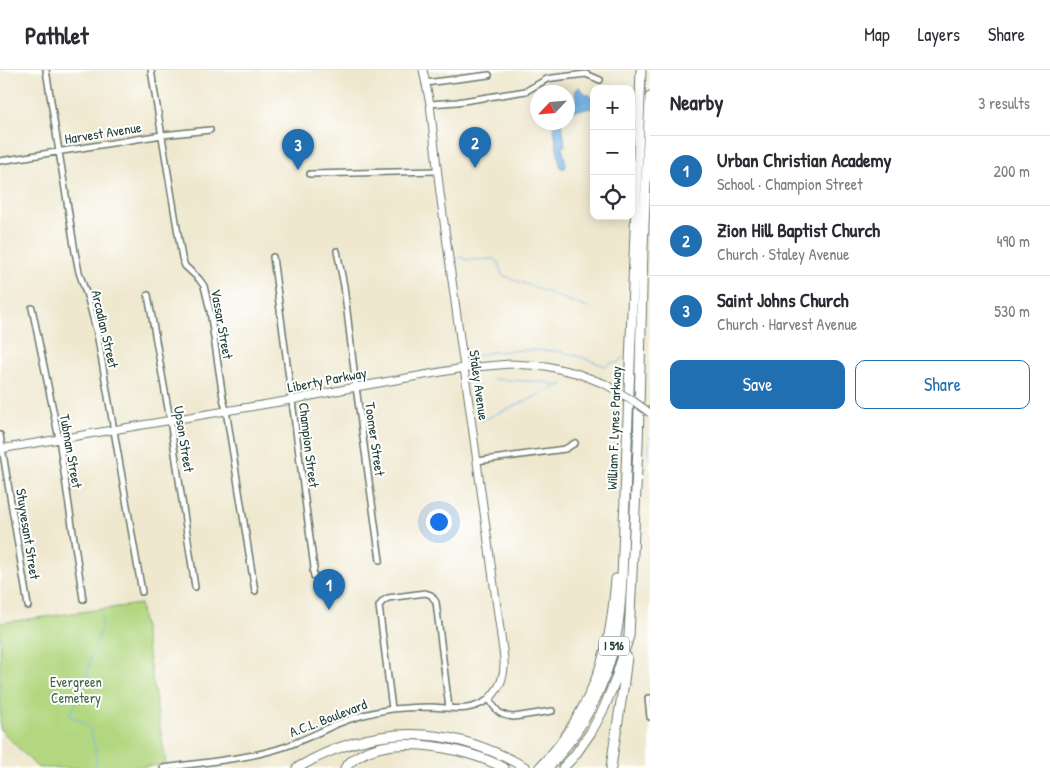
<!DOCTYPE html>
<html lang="en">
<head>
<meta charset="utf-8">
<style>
  body { margin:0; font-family:"Patrick Hand",sans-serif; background:#f2f2f3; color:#2b2b33 }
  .controls { position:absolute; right:15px; top:15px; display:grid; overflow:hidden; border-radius:10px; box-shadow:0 2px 12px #0003 }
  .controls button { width:45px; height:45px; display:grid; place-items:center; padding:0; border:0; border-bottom:1px solid #e1e1e2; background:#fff; color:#2b2b33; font:25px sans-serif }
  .compass { position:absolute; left:530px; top:15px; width:45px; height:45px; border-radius:50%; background:#fff; box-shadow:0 2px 12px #0003; rotate:244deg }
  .you { position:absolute; left:438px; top:451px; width:18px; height:18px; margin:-12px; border:4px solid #fff; border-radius:50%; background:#1a73e8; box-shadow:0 0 0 8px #1a73e833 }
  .badge { display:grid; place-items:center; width:32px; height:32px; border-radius:50%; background:#1f6fb2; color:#fff; font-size:16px; font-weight:700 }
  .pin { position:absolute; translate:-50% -41px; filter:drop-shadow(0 1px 2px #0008) }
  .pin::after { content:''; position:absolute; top:26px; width:18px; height:15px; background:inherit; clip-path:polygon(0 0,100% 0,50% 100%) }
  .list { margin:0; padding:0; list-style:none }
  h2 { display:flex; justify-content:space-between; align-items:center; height:65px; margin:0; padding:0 20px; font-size:21px }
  h2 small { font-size:16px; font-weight:400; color:#7c7c81 }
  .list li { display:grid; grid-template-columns:32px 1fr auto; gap:15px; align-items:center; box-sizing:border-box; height:70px; padding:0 20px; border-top:1px solid #e1e1e2 }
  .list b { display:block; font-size:19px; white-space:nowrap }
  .list p { margin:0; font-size:16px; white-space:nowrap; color:#7c7c81 }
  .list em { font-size:16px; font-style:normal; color:#7c7c81 }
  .actions { display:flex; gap:10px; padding:15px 20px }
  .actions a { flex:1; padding:11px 0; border:1px solid #1f6fb2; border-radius:10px; text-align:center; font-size:18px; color:#1f6fb2 }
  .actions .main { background:#1f6fb2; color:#fff }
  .icon { flex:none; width:28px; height:28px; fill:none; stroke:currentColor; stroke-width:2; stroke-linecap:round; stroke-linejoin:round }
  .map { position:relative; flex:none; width:650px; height:698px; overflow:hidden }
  header { display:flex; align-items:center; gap:30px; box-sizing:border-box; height:70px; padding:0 25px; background:#fff; border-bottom:1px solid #e1e1e2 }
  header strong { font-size:24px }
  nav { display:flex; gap:28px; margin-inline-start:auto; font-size:18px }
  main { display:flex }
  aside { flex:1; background:#fff }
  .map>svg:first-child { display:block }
  .green { fill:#b2d780; stroke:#688a5a }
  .water { fill:#71b4e7; stroke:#48788e }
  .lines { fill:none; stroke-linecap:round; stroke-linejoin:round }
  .stream { stroke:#71b4e7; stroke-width:1 }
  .street-casing { stroke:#68796a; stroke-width:8 }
  .secondary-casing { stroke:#68796a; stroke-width:9 }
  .highway-casing { stroke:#68796a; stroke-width:11 }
  .street { stroke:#fff; stroke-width:5 }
  .secondary { stroke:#fff; stroke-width:7 }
  .highway { stroke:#fff; stroke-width:9 }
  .secondary-bridge-casing { stroke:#68796a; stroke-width:9; stroke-linecap:butt }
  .secondary-bridge { stroke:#fff; stroke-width:7 }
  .labels { text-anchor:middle; stroke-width:4; stroke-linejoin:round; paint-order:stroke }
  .shield { fill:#fff; stroke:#627771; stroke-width:1 }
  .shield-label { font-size:12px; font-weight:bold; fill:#1f3d34 }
  .street-label { font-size:14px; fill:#1f3d34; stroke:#fff }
  .park-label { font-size:14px; fill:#446447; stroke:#fff }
</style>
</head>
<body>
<header>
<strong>Pathlet</strong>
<nav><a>Map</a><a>Layers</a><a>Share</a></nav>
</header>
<main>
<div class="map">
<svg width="650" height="698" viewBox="0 0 650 698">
  <rect width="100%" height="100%" fill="#fff"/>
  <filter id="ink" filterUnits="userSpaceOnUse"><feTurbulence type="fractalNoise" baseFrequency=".02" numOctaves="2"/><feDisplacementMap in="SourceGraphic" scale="10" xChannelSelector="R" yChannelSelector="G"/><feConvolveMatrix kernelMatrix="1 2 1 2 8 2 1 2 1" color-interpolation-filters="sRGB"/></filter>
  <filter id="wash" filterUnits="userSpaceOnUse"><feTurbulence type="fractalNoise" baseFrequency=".0096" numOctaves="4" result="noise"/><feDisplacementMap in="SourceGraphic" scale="20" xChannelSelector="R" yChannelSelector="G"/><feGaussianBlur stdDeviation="1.12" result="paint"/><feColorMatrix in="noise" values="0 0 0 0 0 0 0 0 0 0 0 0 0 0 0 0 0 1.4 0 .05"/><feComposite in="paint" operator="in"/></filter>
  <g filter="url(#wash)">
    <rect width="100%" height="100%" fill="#efe8cf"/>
    <!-- green -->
    <path class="green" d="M140 534 166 694 130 698H38L0 659V553Z"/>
    <!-- water -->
    <path class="water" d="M579 17 586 24 590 25V27L594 28V38L568 41V35L575 30C576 26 575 21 577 18Z
      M562 53 565 76H562L566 95 565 98H561L560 96C558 82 555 69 554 55Z"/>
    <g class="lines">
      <!-- stream -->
      <path class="stream" d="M456 188 461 187 466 190 494 189C500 192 500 198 502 205L588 238
        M474 287 491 282 524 280 557 281 581 287 605 296 614 292 617 293 621 290 623 287
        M383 309 454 296
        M492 309 544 312 556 315
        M478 348 481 351 563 314
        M650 367V369
        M650 372 649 377 650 390
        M94 581 102 554V544
        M628 614 634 615
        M86 615 91 585
        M83 621 69 645C75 648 82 651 87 656 95 664 95 685 97 696"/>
    </g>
  </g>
  <g filter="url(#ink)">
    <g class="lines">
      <defs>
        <path id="street" d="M46 0 75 182 79 202 88 229 97 263 142 522
          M151 0 182 188 185 196 199 209 204 216 210 241 223 328 226 340 255 521
          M425 13 489 5
          M430 34 457 32 526 21 547 9 553 8 586 4 600 10
          M0 91 162 65 210 60
          M310 104 437 101
          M337 181 344 216 356 317 380 490
          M273 187 314 498 313 501 314 506
          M148 225 170 350 195 517
          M32 238 59 369 83 529
          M0 365 28 536
          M477 391 565 379 575 373
          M650 628H648L650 647
          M392 639 379 536 383 531 388 528 425 523 431 525 436 532 449 638
          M163 698C203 692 245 690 284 677 302 671 319 662 337 654 354 647 373 642 392 639 404 638 417 637 430 637 452 638 469 643 489 629 496 640 499 646 514 647L552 641"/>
        <path id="secondary" d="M423 0 430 34 440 123 504 588C505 605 501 617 489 629
          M0 379 291 330 356 317 464 298 510 294 546 296 576 303 605 314"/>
        <path id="highway" d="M297 698C373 653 450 654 526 698
          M345 698C376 658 466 677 504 698
          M539 698C571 667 595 621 606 578 612 556 614 532 616 509
          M548 698C582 661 607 615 616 566 620 547 621 528 622 508L641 0
          M563 698 575 685 591 662 604 638 615 611 629 566 638 377 643 178 650 27
          M611 698 614 676 623 619 627 587"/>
      </defs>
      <!-- street casing -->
      <use href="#street" class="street-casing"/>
      <!-- secondary casing -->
      <use href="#secondary" class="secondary-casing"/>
      <!-- highway casing -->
      <use href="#highway" class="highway-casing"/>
      <!-- street -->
      <use href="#street" class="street"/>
      <!-- secondary -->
      <use href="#secondary" class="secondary"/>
      <!-- highway -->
      <use href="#highway" class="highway"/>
      <defs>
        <path id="secondary-bridge" d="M605 314 632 330 650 343"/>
      </defs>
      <!-- secondary-bridge casing -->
      <use href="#secondary-bridge" class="secondary-bridge-casing"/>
      <!-- secondary-bridge -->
      <use href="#secondary-bridge" class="secondary-bridge"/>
    </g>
  </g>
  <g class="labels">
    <!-- shield labels -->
    <rect class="shield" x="599" y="566.5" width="30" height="19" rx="4"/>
    <g class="shield-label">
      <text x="614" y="580">I 516</text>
    </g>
    <!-- street labels -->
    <g class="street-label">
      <text transform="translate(103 63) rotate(-9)" y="5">Harvest Avenue</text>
      <text transform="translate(222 254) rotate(80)" y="5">Vassar Street</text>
      <text transform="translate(105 259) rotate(77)" y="5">Arcadian Street</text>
      <text transform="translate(327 310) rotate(-11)" y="5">Liberty Parkway</text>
      <text transform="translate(479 315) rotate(82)" y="5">Staley Avenue</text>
      <text transform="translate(614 358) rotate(-88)" y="5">William F. Lynes Parkway</text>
      <text transform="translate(184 369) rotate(81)" y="5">Upson Street</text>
      <text transform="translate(375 369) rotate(82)" y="5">Toomer Street</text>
      <text transform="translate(309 375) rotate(83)" y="5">Champion Street</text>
      <text transform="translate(71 381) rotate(80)" y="5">Tubman Street</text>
      <text transform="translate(28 464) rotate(81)" y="5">Stuyvesant Street</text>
      <text transform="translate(328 648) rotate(-21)" y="5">A.C.L. Boulevard</text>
    </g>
    <!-- park labels -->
    <g class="park-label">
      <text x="76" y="617">Evergreen<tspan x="76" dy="16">Cemetery</tspan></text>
    </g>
  </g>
</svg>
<div class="controls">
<button>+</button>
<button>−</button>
<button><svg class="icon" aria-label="locate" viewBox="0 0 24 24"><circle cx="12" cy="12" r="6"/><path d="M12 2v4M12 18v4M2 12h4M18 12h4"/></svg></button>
</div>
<svg class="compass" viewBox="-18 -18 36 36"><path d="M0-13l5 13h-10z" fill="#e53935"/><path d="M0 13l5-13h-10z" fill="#7c7c81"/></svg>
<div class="you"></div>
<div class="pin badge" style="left:329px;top:540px">1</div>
<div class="pin badge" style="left:475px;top:98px">2</div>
<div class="pin badge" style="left:298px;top:100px">3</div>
</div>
<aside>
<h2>Nearby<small>3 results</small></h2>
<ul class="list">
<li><span class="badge">1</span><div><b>Urban Christian Academy</b><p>School · Champion Street</p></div><em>200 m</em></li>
<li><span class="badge">2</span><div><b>Zion Hill Baptist Church</b><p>Church · Staley Avenue</p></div><em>490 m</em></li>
<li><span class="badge">3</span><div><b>Saint Johns Church</b><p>Church · Harvest Avenue</p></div><em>530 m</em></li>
</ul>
<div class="actions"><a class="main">Save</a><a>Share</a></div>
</aside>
</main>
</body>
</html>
